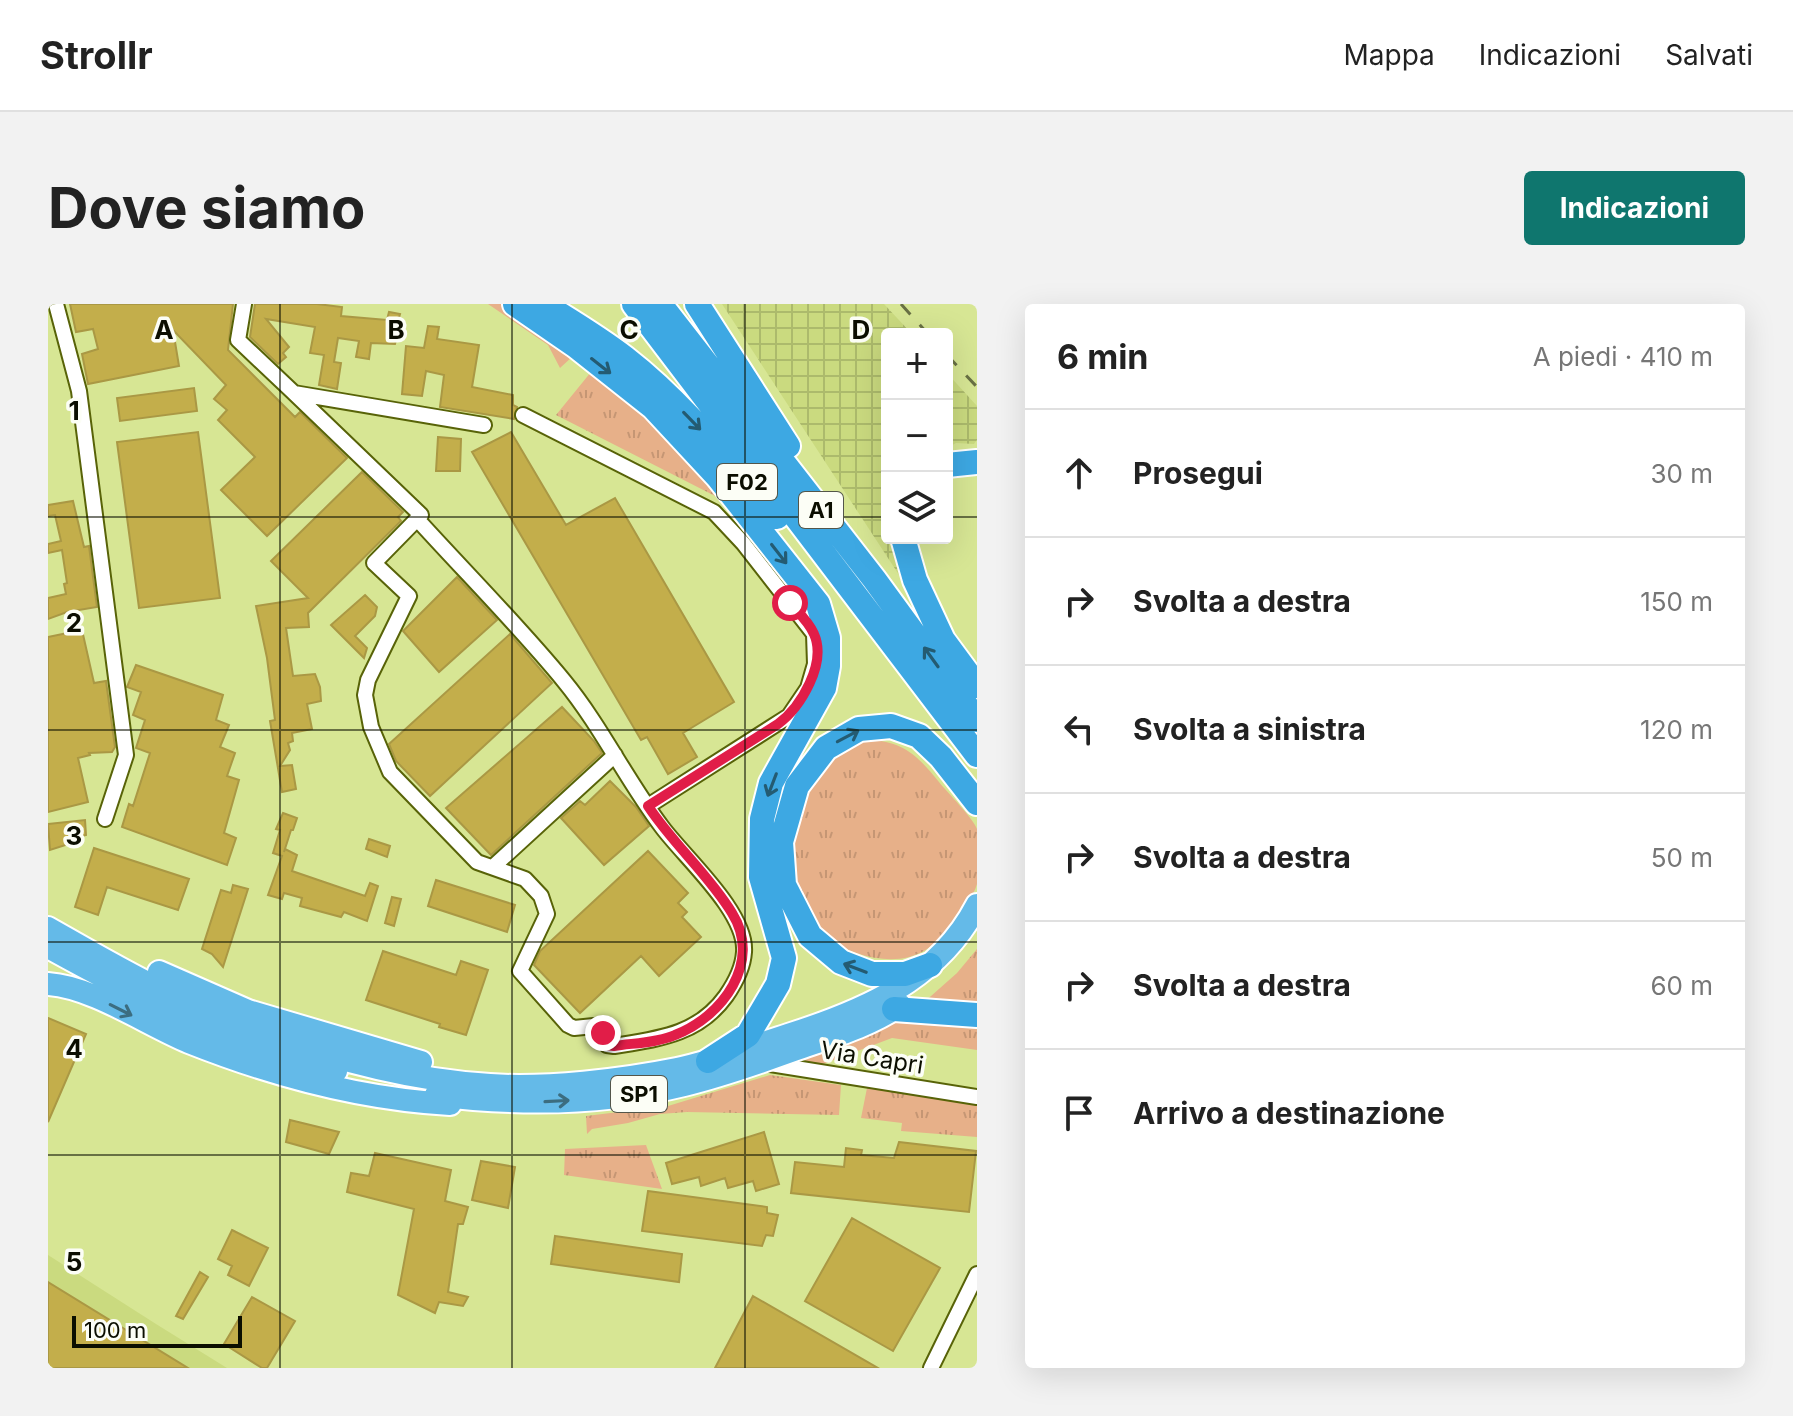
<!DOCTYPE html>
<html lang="it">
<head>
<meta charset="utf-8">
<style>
  body { margin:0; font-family:Inter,sans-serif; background:#f2f2f2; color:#222 }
  .controls { position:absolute; right:24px; top:24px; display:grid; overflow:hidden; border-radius:8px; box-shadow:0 8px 32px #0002 }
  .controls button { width:72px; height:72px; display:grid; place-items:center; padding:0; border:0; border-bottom:2px solid #e0e0e0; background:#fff; color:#222; font:40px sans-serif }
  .scale { position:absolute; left:24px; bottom:20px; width:170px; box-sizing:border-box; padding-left:8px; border:4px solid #0b0e00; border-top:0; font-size:22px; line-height:28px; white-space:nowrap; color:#0b0e00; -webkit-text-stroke:6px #fcfef6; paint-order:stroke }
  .stop { position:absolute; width:24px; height:24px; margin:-18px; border:6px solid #e11d48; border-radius:50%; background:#fff }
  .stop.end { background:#e11d48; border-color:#fff; box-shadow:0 2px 8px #0008 }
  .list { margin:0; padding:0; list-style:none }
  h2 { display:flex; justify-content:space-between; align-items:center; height:104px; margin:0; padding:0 32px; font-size:34px }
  h2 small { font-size:26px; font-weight:400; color:#767676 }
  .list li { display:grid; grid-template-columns:52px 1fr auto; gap:24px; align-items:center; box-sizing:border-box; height:128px; padding:0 32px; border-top:2px solid #e0e0e0 }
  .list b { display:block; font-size:30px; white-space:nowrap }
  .list em { font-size:26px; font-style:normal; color:#767676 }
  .icon { flex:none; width:44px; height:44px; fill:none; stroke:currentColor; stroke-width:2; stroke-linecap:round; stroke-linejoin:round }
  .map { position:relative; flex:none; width:929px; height:1064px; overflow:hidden; border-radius:8px }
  header { display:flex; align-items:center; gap:48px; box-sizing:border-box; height:112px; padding:0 40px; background:#fff; border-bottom:2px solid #e0e0e0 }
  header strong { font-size:38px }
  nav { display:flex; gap:44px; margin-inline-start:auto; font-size:28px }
  .intro { display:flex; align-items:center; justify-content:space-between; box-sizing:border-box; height:192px; padding:0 48px }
  h1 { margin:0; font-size:56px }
  .button { padding:20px 36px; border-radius:8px; background:#0f766e; color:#fff; font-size:28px; font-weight:700 }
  main { display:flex; gap:48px; padding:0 48px }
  aside { flex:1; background:#fff; border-radius:8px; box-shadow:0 8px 32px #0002 }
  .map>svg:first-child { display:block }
  .built { fill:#cada7f }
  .industrial { fill:url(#industrial-grid) }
  .grass { fill:url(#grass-tufts) }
  .building { fill:#c3ae4b; stroke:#aa9844; stroke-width:2 }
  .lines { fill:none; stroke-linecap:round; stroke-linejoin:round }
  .minor-casing { stroke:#586308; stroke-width:18 }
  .trunk-casing { stroke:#fff; stroke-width:26 }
  .motorway-casing { stroke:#fff; stroke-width:28 }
  .minor { stroke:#fff; stroke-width:14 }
  .trunk { stroke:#64bae8; stroke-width:22 }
  .motorway { stroke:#3da8e3; stroke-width:24 }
  .rail { stroke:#697144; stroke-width:3; stroke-dasharray:14 14; stroke-linecap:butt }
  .oneway { stroke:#245b72 }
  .oneway2 { stroke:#3c6d80 }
  .route { stroke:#e11d48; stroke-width:10 }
  .grid { fill:none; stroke:#0b0e00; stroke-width:2; stroke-opacity:0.55 }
  .labels { text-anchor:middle; stroke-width:7; stroke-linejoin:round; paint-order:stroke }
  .shield { fill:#fcfef6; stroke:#53564a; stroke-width:2 }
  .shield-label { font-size:22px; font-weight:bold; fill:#0b0e00 }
  .street-label { font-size:24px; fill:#0b0e00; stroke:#fcfef6 }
  .grid-label { font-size:26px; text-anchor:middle; font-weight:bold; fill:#0b0e00; stroke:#fcfef6; stroke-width:7; stroke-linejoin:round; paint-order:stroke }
</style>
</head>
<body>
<header>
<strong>Strollr</strong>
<nav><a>Mappa</a><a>Indicazioni</a><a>Salvati</a></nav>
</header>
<div class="intro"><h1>Dove siamo</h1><a class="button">Indicazioni</a></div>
<main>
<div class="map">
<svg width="929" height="1064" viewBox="0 0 929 1064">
  <defs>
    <pattern id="industrial-grid" width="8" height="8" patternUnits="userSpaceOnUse" patternTransform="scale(2)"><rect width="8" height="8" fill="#cada7f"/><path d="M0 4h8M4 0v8" fill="none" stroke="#acba6c"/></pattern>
    <pattern id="grass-tufts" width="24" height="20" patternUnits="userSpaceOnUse" patternTransform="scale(2)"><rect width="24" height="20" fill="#e7b089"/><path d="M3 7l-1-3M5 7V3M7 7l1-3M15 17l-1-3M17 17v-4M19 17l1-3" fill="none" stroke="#c59674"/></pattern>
  </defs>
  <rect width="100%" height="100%" fill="#d7e694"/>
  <!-- built -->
  <path class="built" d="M0 951 108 1020 179 1064H0Z"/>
  <!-- industrial -->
  <path class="industrial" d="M674 0H836L864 30H839V234H844L855 277Z
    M899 69 929 102V136L926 140 908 139 899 144Z"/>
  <!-- grass -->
  <path class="grass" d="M440 0H457L598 105 675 196 508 111 543 68 524 53 512 64 500 41Z
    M821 436C855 437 870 452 891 478 898 487 926 515 929 525 929 533 929 547 929 555 929 563 929 573 929 580 926 592 914 606 907 616 882 654 851 663 808 649 791 643 774 631 765 616 736 571 738 503 774 462 786 448 804 442 821 436Z
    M929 645V707L874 700 909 669Z
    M853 715 929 719V746L844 734 767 763 759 760 757 756 762 749 797 740Z
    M722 771 793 781 791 811 639 808 612 810 580 819 544 825 539 830 538 812 620 802Z
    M819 784 929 799V833L853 827 854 819 813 814Z
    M598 841 614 885 516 871 517 845Z"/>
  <!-- building -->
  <path class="building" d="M22 0H185L180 46 247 113 252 108 299 154 219 232 173 186 207 153 170 116 179 106 166 95 178 81 125 26 131 62 40 80 34 50 50 45 45 25 28 28Z
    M207 0H269L294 3 293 12 339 16 341 8 352 10 347 28H350L347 40 323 39 321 55 308 53 311 37 290 34 286 58 293 59 289 85 271 81 276 51 262 49 267 23 218 15 241 43 235 49 238 53 230 60 202 33Z
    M380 22 391 23 389 35 431 41 424 83 465 91V101L469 103 466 115 392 103 396 71 378 67 374 92 354 90 358 42 376 44Z
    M146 84 149 107 72 117 69 94Z
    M150 128 172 294 91 304 69 138Z
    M463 128 518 221 567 194 686 398 635 429 649 453 620 470 599 433 593 436 424 148Z
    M390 133 413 135 412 167H388Z
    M314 168 355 208 350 213 353 217 260 309 261 323 238 324 245 372 267 370 272 383 273 397 259 400 264 425 244 429 245 437 240 439 242 446 232 462 244 461 248 485 234 488 222 417 227 416 219 354 208 302 260 294 223 257Z
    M25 197 36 243 41 242 49 303 19 308 0 315V294L18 290 16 280 19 279 14 246 0 249V240L13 237 7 211 0 212V201Z
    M409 273 449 316 391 368 355 327Z
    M317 291 329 303 327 312 307 332 319 344 316 354 283 321Z
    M34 326 46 379 58 377 67 443 64 448 41 449 42 451 30 454 40 498 0 508V333Z
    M462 330 504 379 382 492 348 457 341 440Z
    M88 361 175 391 168 416 181 421 172 443 187 449 179 472 191 476 176 529 188 534 179 561 74 523 81 500 85 502 102 449 88 444 97 416 85 411 93 388 79 383Z
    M514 403 546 437 554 449 443 551 398 504Z
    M562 477 588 503 601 522 556 561 513 514 532 497 537 501Z
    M235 509 249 514 245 526H243L236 548 237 545 249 551 244 567 317 592 322 579 330 582 319 617 296 608 293 613 252 602 254 594 236 589 234 595 220 591 234 552 225 549 232 526 228 525Z
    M37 516 38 531 30 533V537L2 546 0 520Z
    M321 535 342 542 339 553 318 545Z
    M46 544 141 575 130 606 59 583 50 611 27 603Z
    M600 547 640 589 630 599 639 608 634 613 653 633 611 672 593 652 532 709 486 661 492 647Z
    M388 576 467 601 459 628 380 602Z
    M185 581 200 585 175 663 164 650 154 645 173 586 183 589Z
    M344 593 353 595 346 622 337 619Z
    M335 647 408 671 413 657 440 666 418 731 391 723 392 720 318 696Z
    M0 714 38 730 0 818Z
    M242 816 291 828 281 850 238 838Z
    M716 828 731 880 708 887 705 877 680 884 677 874 653 882 651 873 624 880 618 859Z
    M851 838 928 847 921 908 743 889 747 858 796 863 798 844 814 846 813 851 846 854Z
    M327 849 403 866 397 897 420 903 415 920H410L400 988 420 993 415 1002 391 998 387 1009 350 991 366 905 299 888 303 869 321 872Z
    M433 857 467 863 460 904 424 896Z
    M600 887 719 903V909L730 911 725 932 718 931 714 942 594 927Z
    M804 914 892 964 845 1047 757 997Z
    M184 926 220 944 201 982 180 971 184 962 170 955Z
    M507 932 634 950 631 978 503 960Z
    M152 968 160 973 135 1015 128 1012Z
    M0 978 140 1064H0Z
    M705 992 830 1064H667Z
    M204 993 247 1017 219 1064H214L176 1040Z"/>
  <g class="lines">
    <defs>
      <path id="minor" d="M8 0 31 87 78 451 57 515
        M196 0 190 36 246 89 436 121
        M246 89 373 211 326 259 361 292 320 376 317 391 323 423 342 468 429 558 477 575 493 592 499 610 472 667 520 721 526 724 546 722 555 729 559 741 566 742C610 735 650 731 678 692 687 679 695 664 696 648 699 608 637 554 614 523 579 477 553 422 516 377 470 321 418 269 369 215
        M475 111 666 208 695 239 766 330 767 360 760 384 741 412 600 502
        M446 562 567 451
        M716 759 929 793
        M883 1064 929 970"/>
      <path id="trunk" d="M0 624C44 649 88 675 134 696 230 739 337 775 442 781 498 785 574 776 629 765 667 757 703 743 740 731 816 707 890 676 929 601
        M0 643C97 697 181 737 288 767
        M111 668 200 707 373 758
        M0 680C45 683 98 720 141 738 224 771 312 795 402 800
        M388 791C469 801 555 801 636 781 673 772 710 759 746 746 783 733 820 723 852 701"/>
      <path id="motorway" d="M467 0 528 42 605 103 670 173 770 300 780 334V362L776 384 723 479 714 515 713 573 736 654 730 680 700 731 660 757
        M495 0C523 17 551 34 577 54 635 99 681 158 729 213
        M586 0 929 451
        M612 0 826 275 929 416
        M649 0 740 142
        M899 161 929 158
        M855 234 867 276 895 336 929 382
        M882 661 857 670H824L793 658 762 632 736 581 733 538 749 482 778 444 811 425 843 422 871 432 893 453 929 499
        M846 705 929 711"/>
    </defs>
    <!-- minor casing -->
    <use href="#minor" class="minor-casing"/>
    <!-- trunk casing -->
    <use href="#trunk" class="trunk-casing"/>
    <!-- motorway casing -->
    <use href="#motorway" class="motorway-casing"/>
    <!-- minor -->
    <use href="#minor" class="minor"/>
    <!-- trunk -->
    <use href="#trunk" class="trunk"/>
    <!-- motorway -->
    <use href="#motorway" class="motorway"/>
    <!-- rail -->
    <path class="rail" d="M853 0 880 30
      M899 51 929 83"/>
  </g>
  <!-- one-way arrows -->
  <defs><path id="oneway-shaft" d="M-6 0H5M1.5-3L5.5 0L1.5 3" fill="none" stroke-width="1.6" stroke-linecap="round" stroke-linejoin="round" transform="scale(2)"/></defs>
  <g class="oneway">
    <use href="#oneway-shaft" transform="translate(553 62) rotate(38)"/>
    <use href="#oneway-shaft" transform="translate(644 117) rotate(46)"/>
    <use href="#oneway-shaft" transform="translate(731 250) rotate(52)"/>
    <use href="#oneway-shaft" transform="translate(883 353) rotate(-126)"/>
    <use href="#oneway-shaft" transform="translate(800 432) rotate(-28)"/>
    <use href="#oneway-shaft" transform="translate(724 481) rotate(111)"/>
    <use href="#oneway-shaft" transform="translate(807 664) rotate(-159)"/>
  </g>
  <g class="oneway2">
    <use href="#oneway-shaft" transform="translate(73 706) rotate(27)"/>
    <use href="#oneway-shaft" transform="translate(509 797) rotate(-3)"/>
  </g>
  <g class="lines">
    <!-- route -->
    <path class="route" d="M555 729 559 741 566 742C585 739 609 739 627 731 674 713 715 658 684 609 661 571 625 540 600 502L730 420C753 403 779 359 766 330 761 318 750 308 742 299"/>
  </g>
  <!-- grid -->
  <path class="grid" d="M232 0V1064M464 0V1064M697 0V1064M0 213H839M899 213H929M0 426H929M0 638H929M0 851H929"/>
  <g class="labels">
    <!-- shield labels -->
    <g class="shield">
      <rect x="669" y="160" width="60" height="36" rx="6"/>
      <rect x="751" y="188" width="44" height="36" rx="6"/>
      <rect x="563" y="772" width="56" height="36" rx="6"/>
    </g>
    <g class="shield-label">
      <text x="699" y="186">F02</text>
      <text x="773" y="214">A1</text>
      <text x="591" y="798">SP1</text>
    </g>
    <!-- street labels -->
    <g class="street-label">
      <text transform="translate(824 754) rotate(9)" y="8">Via Capri</text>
    </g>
  </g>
  <g class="grid-label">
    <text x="116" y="35">A</text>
    <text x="348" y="35">B</text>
    <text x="581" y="35">C</text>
    <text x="813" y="35">D</text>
    <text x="26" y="116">1</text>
    <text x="26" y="328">2</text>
    <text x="26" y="541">3</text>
    <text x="26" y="754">4</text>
    <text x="26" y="967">5</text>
  </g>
</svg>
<div class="controls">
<button>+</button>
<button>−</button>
<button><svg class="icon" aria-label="layers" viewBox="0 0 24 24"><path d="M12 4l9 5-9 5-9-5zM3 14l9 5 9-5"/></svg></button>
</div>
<div class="scale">100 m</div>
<div class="stop" style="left:742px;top:299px"></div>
<div class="stop end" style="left:555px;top:729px"></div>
</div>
<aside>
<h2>6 min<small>A piedi · 410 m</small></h2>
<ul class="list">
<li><svg class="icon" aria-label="ahead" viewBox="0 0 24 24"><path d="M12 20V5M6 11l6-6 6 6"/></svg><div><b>Prosegui</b></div><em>30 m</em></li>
<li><svg class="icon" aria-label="right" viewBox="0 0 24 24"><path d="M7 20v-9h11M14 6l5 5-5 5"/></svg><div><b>Svolta a destra</b></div><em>150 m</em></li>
<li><svg class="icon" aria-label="left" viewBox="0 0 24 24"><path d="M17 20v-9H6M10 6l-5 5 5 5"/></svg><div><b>Svolta a sinistra</b></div><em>120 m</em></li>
<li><svg class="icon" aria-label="right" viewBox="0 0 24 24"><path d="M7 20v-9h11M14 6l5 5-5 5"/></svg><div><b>Svolta a destra</b></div><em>50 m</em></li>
<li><svg class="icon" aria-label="right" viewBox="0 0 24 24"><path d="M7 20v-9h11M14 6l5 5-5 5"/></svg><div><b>Svolta a destra</b></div><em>60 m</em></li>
<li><svg class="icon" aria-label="arrive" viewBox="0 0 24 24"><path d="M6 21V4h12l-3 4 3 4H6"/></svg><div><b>Arrivo a destinazione</b></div></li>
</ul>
</aside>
</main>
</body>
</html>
